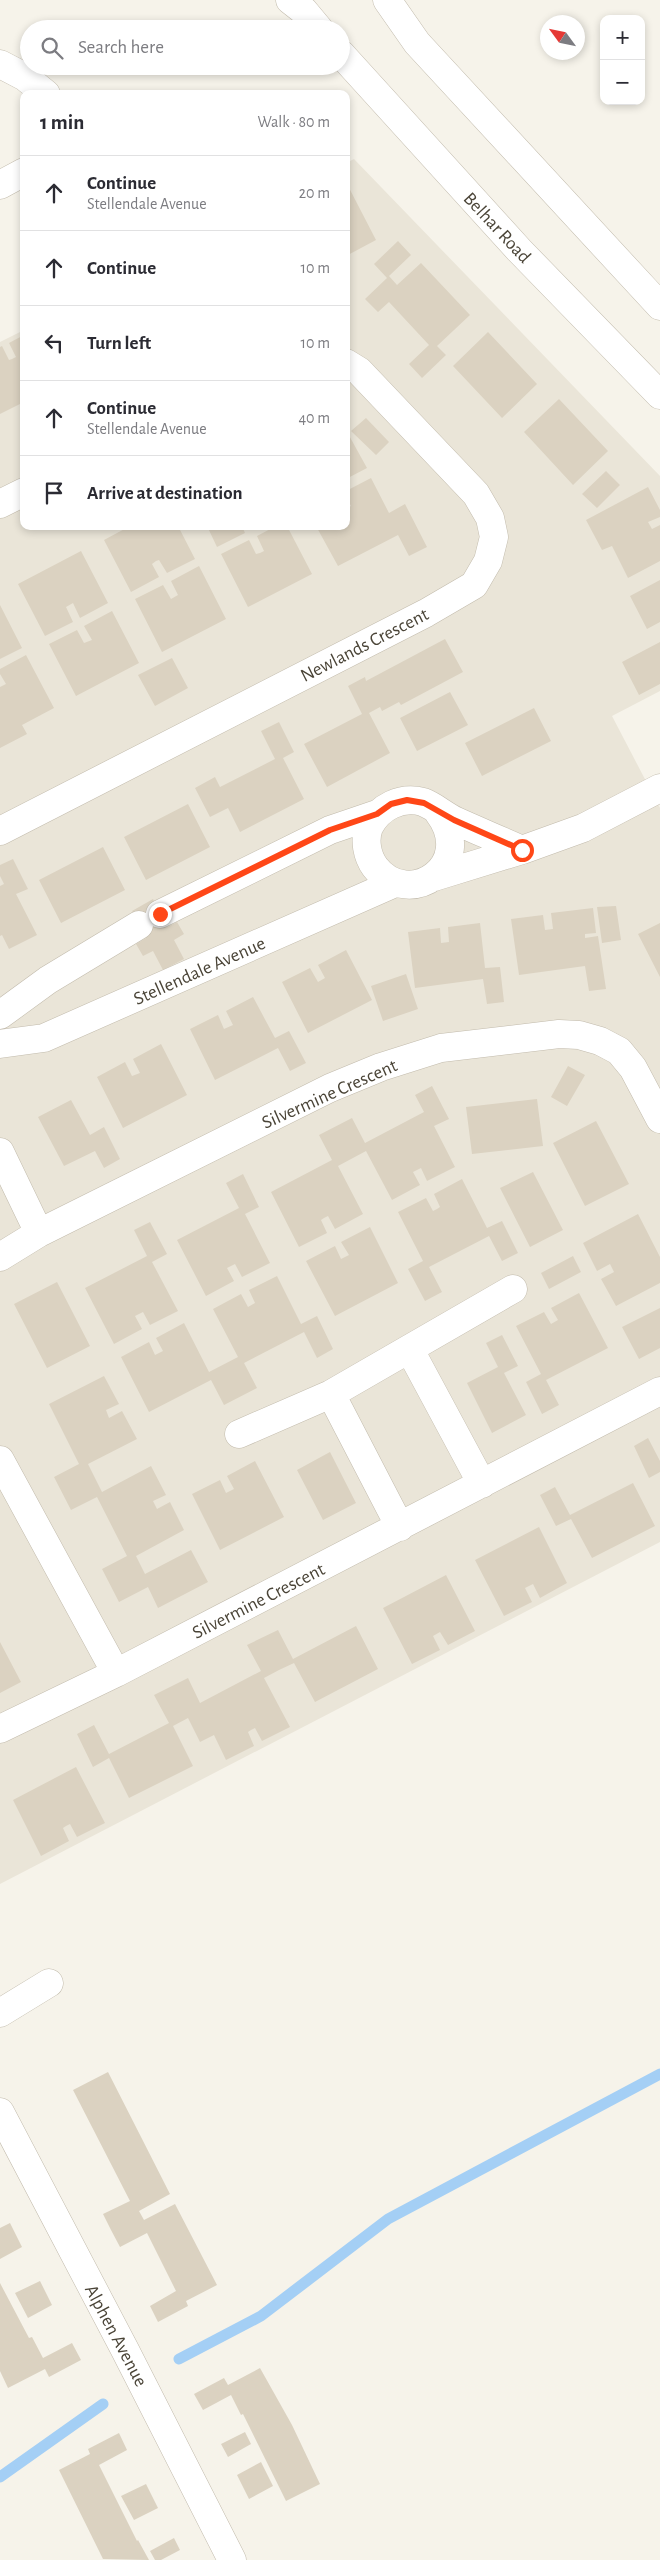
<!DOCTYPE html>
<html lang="en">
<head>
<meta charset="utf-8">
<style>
  body { margin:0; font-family:"Alegreya Sans",sans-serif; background:#f7f7f7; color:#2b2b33 }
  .controls { position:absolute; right:15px; top:15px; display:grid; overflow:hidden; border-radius:10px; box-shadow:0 2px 8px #0003 }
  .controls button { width:45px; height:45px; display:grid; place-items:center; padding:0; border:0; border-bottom:1px solid #e1e1e2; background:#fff; color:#2b2b33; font:25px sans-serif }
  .compass { position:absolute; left:540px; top:15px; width:45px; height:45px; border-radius:50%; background:#fff; box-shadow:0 2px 8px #0003; rotate:303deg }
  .stop { position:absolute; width:15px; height:15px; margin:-11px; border:4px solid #ff4717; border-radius:50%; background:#fff }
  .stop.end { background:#ff4717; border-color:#fff; box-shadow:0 1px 5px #0008 }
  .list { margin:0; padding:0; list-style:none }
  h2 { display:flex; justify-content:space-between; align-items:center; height:65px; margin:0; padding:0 20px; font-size:21px }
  h2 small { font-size:16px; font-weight:400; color:#7c7c81 }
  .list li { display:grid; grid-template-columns:32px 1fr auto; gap:15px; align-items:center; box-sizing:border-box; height:75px; padding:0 20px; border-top:1px solid #e1e1e2 }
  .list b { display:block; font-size:19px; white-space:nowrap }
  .list p { margin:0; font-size:16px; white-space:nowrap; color:#7c7c81 }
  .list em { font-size:16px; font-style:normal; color:#7c7c81 }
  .icon { flex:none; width:28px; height:28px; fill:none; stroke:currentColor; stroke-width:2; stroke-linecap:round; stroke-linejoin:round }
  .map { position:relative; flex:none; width:660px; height:2560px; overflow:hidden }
  .search { position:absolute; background:#fff; box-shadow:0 2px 8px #0003; left:20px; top:20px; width:330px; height:55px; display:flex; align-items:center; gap:12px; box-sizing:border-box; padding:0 18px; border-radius:28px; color:#7c7c81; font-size:19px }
  .panel { position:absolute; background:#fff; box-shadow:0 2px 8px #0003; left:20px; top:90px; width:330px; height:440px; border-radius:10px }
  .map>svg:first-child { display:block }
  .residential { fill:#eae5d8 }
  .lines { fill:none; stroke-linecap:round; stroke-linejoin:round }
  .stream { stroke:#a4cff5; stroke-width:11 }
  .building { fill:#dbd2c1 }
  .minor-casing { stroke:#c2bbac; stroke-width:29 }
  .minor { stroke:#fff; stroke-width:28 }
  .route { stroke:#ff4717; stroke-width:6 }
  .labels { text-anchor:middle; stroke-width:5; stroke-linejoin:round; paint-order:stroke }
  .street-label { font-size:19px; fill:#4a4437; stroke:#fff }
</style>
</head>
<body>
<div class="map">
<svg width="660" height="2560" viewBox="0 0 660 2560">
  <rect width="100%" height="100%" fill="#f6f3ea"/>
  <!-- residential -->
  <path class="residential" d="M354 159 660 476V691L612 716 660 808V1542L0 1884V342L24 330V526H346V163Z"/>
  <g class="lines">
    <!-- stream -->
    <path class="stream" d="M179 2359 261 2316 388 2219 660 2074
      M0 2477 103 2404"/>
  </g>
  <!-- building -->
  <path class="building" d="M346 182 376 240 346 256Z
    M398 241 411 255 389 276 397 285 421 263 470 315 437 346 446 355 422 378 409 364 429 345 389 302 378 312 365 299 387 278 374 264Z
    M488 332 537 384 502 418 453 366Z
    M24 335V402L0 414V347L2 346 9 360 12 359 16 357 9 343Z
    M559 399 608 451 573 485 524 432Z
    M366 418 389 442 376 455 351 431Z
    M346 430 367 468 346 479Z
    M606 471 620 485 597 508 582 494Z
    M371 478 389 513 405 504 427 547 409 556 398 535 338 566 316 526H346V509L351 506 346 497V491Z
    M648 487 660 510V517L648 522 652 529 660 525V561L628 578 612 546 602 550 586 520Z
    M130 526H178L195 559 167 573 159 560 156 561 152 564 159 577 131 592 104 540Z
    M207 526H242L245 533 217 547Z
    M276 526H287L312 574 248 607 221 554 249 540 256 554 260 553 264 551 257 536Z
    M81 551 108 603 80 618 73 603 66 607 73 622 45 636 18 584Z
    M199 566 226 619 162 652 135 599 163 585 171 599 178 595 171 581Z
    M660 580V622L647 629 630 596Z
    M0 605 22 648 0 659Z
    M112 611 139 663 76 696 49 644 77 630 84 643 92 640 84 626Z
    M445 639 463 672 401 705 399 702 382 711 380 707 369 713 390 753 327 787 304 744 362 714 348 686 365 677 366 681Z
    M660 642V684L639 695 622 662Z
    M26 655 54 708 22 725 27 734 0 748V687L6 684 0 674V669Z
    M172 658 188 688 155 706 138 675Z
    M450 692 468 725 417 751 400 718Z
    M534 708 551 741 482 776 465 743Z
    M279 722 294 752 283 758 304 799 240 832 228 808 210 817 195 788 215 777 220 787 275 759 261 731Z
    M188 804 210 847 146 880 124 837Z
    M103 847 125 890 61 923 39 880Z
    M13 859 28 889 16 894 37 935 9 949 2 935 0 936V886L4 884 0 876V865Z
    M153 899 167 927 177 922 184 934 174 940 184 959 163 970 153 951 143 956 136 944 146 938 132 911Z
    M616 906 621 940 602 943 597 907Z
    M593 908 596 933 585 934V938L598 936 606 989 589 991 585 966 519 975 511 919 543 915 545 930 553 929 551 913Z
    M480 923 485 968 500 967 504 1002 487 1004 483 979 415 988 408 932 440 928 441 943 449 942 448 927Z
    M660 923V977L638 934Z
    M346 950 372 1000 308 1033 282 982 310 968 318 982 325 978 318 965Z
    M406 974 418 1009 383 1021 371 986Z
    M253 997 275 1038 289 1031 306 1063 290 1071 278 1048 215 1080 190 1029 218 1015 224 1029 233 1025 226 1011Z
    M161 1044 187 1095 123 1128 97 1077 125 1062 132 1076 140 1073 133 1059Z
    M568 1066 585 1075 567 1106 551 1097Z
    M432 1086 449 1119 434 1126 455 1167 427 1181 421 1168 413 1172 420 1185 392 1200 366 1151 338 1166 363 1214 335 1229 328 1216 324 1218 321 1220 327 1233 299 1247 271 1192 332 1160 319 1135 352 1118 365 1143 424 1112 415 1095Z
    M537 1099 543 1146 472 1154 466 1107Z
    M71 1100 90 1135 104 1127 120 1159 104 1168 95 1151 64 1166 38 1117Z
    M596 1121 629 1184 585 1206 553 1143Z
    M533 1172 563 1230 530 1247 500 1188Z
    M243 1174 259 1207 245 1214 270 1263 242 1277 235 1264 227 1268 234 1281 206 1296 177 1240 239 1208 226 1183Z
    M462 1179 487 1228 502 1221 518 1253 502 1261 489 1236 429 1267 442 1292 425 1301 408 1269 423 1261 398 1212 426 1198 433 1211 437 1209 440 1207 434 1194Z
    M638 1214 660 1257V1283L616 1306 601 1279 614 1272 610 1264 597 1271 583 1243Z
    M150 1222 167 1254 152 1262 178 1311 150 1325 143 1312 135 1316 142 1329 114 1344 85 1288 147 1256 134 1230Z
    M370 1227 398 1283 335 1316 306 1261 335 1246 341 1259 349 1255 341 1242Z
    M573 1256 581 1272 549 1289 541 1273Z
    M277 1276 301 1324 317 1316 333 1349 317 1358 304 1332 244 1363 257 1388 224 1405 211 1380 149 1412 121 1357 149 1342 155 1355 163 1351 156 1338 184 1323 209 1372 238 1357 213 1309 241 1294 248 1307 255 1303 249 1290Z
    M57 1282 90 1346 47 1368 14 1304Z
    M579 1293 608 1348 546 1380 559 1405 542 1414 526 1382 541 1374 516 1326 544 1312 551 1324 558 1320 551 1308Z
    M660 1308V1348L639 1359 622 1327Z
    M502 1335 518 1366 504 1373 526 1415 492 1433 467 1383 498 1367 486 1343Z
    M104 1376 119 1404 106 1410 109 1418 122 1411 137 1439 88 1464 102 1492 151 1466 166 1495 153 1501 157 1509 170 1502 184 1530 136 1556 145 1574 191 1550 208 1582 158 1608 148 1587 119 1602 102 1569 127 1556 97 1497 71 1510 54 1477 79 1464 49 1404Z
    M648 1438 660 1461V1472L649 1478 634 1446Z
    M330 1452 356 1503 323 1520 297 1470Z
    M255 1461 284 1517 220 1550 192 1494 220 1480 226 1493 234 1489 227 1476Z
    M633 1483 655 1526 592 1558 571 1519 556 1526 540 1495 555 1487 570 1515Z
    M539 1527 567 1583 540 1598 533 1584 525 1588 532 1602 504 1616 475 1560Z
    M446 1575 475 1631 448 1645 440 1632 433 1636 440 1650 412 1664 383 1608Z
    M356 1626 378 1669 315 1702 294 1663 279 1670 264 1678 290 1727 262 1741 255 1728 251 1730 248 1732 254 1746 226 1760 214 1735 200 1742 188 1718 173 1726 193 1766 129 1798 109 1758 93 1767 77 1734 94 1725 109 1754 169 1723 154 1695 188 1678 200 1703 261 1671 247 1645 278 1630 293 1659Z
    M0 1642 21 1682 0 1693Z
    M76 1767 105 1823 77 1837 70 1824 66 1826 63 1828 69 1841 41 1856 13 1800Z
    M108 2072 170 2194 139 2211 144 2220 175 2204 217 2285 186 2301 188 2306 158 2322 150 2306 176 2291 147 2233 120 2247 111 2230 103 2214 130 2201 73 2090Z
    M10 2223 22 2247 0 2259V2228Z
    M40 2281 52 2305 28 2318 15 2293Z
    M0 2283 29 2338 32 2337 43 2358 72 2343 81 2360 49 2377 45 2369 8 2388 0 2371Z
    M260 2368 292 2425 320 2484 286 2501 243 2414 241 2415 231 2395 203 2410 194 2394 224 2378 228 2385Z
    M245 2432 251 2444 228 2457 221 2444Z
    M119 2433 127 2450 99 2465 137 2541 138 2540 149 2560 103 2559 59 2470 90 2454 88 2449Z
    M261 2462 273 2486 249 2499 237 2475Z
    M146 2484 158 2508 134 2520 121 2496Z
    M174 2538 180 2550 161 2560H155L150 2551Z"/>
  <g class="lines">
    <defs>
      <path id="minor" d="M290 0 304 11 319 29
        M387 0 417 43 660 306
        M341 54 519 250 660 395
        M0 64 25 77 46 94
        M0 185 24 172
        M0 504 24 492
        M438 812C478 865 409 911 375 867 367 856 364 840 369 827 379 807 401 796 423 802 434 806 445 816 456 821 478 831 500 840 522 850
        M0 831 426 613 474 585 488 561 494 537 490 518 476 494 359 371 346 363
        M434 877 522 850 583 828 660 788
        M160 914 330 830 377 814
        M0 1015 48 980 139 925
        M0 1044 44 1038 395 883
        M0 1152 39 1233
        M0 1257 39 1233 330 1088 381 1067 441 1048 559 1034 579 1035 600 1041 619 1051 633 1068 660 1119
        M410 1350 482 1484
        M331 1394 400 1527
        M239 1434 331 1394 513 1289
        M0 1460 116 1673
        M0 1729 116 1673 660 1391
        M0 2013 49 1983
        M0 2112 125 2350 232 2560"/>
    </defs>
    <!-- minor casing -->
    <use href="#minor" class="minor-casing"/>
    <!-- minor -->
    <use href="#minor" class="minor"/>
  </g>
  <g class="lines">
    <!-- route -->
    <path class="route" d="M160 914 330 830 377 814 391 804 407 800 424 803 454 820 522 850"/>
  </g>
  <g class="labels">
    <!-- street labels -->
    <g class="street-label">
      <text transform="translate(498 227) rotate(47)" y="7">Belhar Road</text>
      <text transform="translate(364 644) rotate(-27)" y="7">Newlands Crescent</text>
      <text transform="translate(199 970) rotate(-24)" y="7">Stellendale Avenue</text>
      <text transform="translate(329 1093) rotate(-24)" y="7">Silvermine Crescent</text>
      <text transform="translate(258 1600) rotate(-27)" y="7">Silvermine Crescent</text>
      <text transform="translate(117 2335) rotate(62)" y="7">Alphen Avenue</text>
    </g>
  </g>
</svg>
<div class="controls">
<button>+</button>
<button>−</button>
</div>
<svg class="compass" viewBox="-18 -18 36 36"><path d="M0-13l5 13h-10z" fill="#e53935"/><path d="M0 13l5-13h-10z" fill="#7c7c81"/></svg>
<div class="stop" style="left:522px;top:850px"></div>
<div class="stop end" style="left:160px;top:914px"></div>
<div class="search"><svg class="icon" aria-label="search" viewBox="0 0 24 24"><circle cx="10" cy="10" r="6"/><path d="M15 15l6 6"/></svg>Search here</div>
<section class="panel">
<h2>1 min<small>Walk · 80 m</small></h2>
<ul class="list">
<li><svg class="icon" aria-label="ahead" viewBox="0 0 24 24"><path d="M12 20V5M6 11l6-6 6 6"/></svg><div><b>Continue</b><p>Stellendale Avenue</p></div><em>20 m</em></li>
<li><svg class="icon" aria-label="ahead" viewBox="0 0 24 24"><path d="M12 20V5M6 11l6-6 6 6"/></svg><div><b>Continue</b></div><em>10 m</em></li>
<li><svg class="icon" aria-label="left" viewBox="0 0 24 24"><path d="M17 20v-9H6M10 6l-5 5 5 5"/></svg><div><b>Turn left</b></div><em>10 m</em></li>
<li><svg class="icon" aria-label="ahead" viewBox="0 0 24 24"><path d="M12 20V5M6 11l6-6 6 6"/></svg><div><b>Continue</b><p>Stellendale Avenue</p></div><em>40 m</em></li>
<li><svg class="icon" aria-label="arrive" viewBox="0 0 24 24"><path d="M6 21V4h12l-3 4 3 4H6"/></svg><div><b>Arrive at destination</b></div></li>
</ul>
</section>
</div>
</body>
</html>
